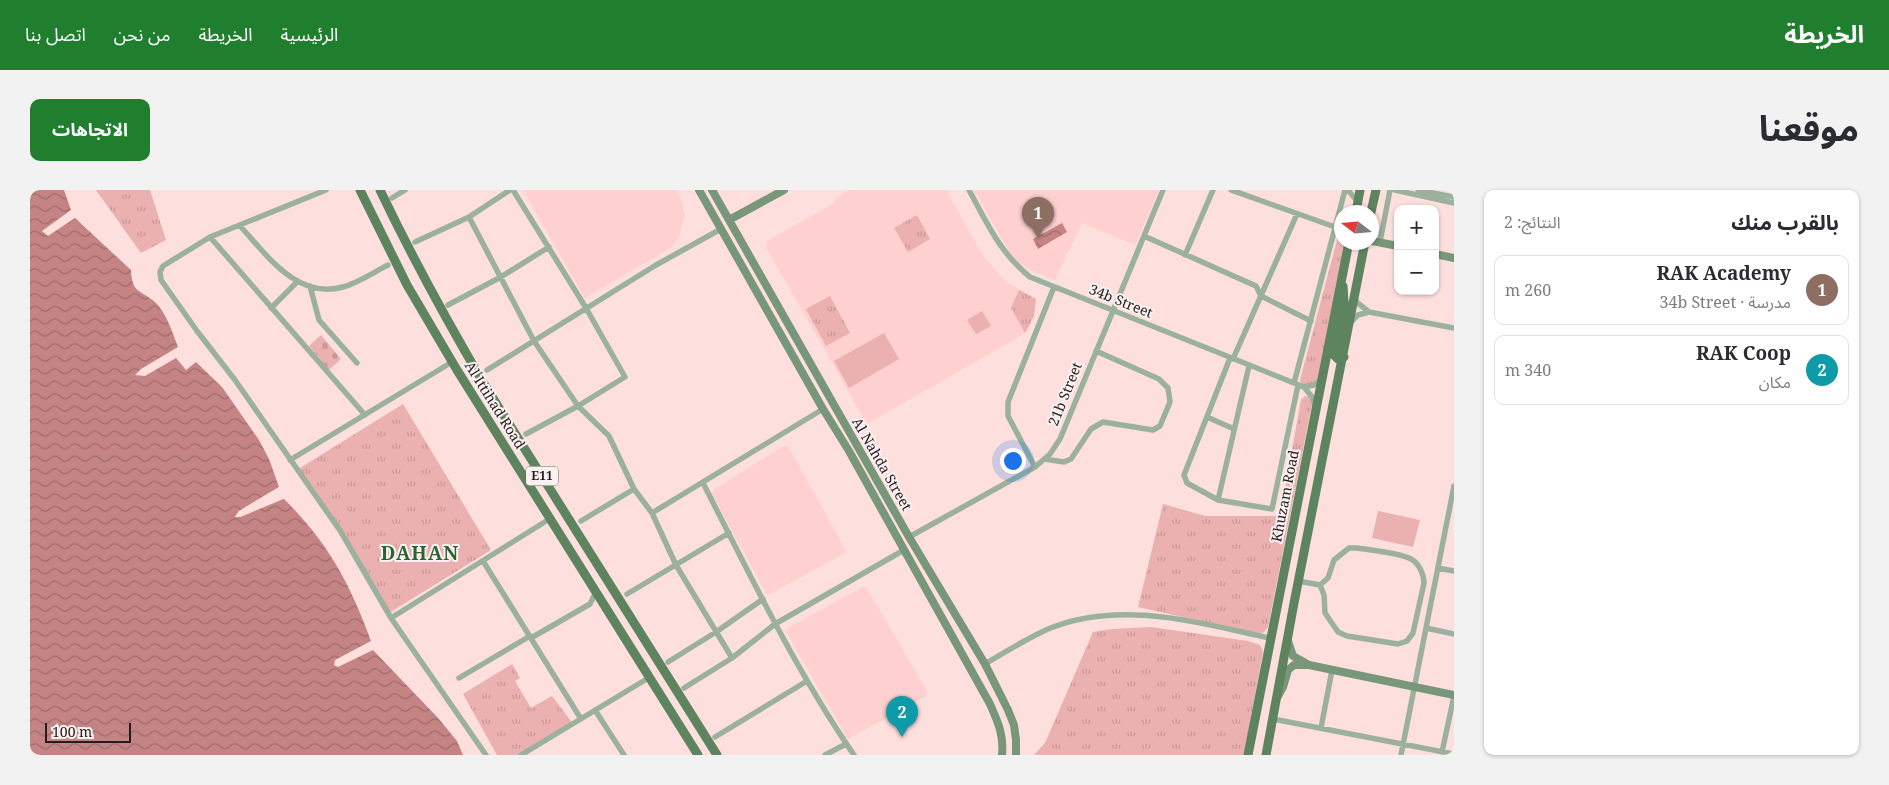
<!DOCTYPE html>
<html lang="ar">
<head>
<meta charset="utf-8">
<style>
  body { margin:0; font-family:"Noto Serif","Noto Sans Arabic",serif; background:#f2f2f3; color:#2b2b33; direction:rtl }
  .controls { position:absolute; right:15px; top:15px; display:grid; overflow:hidden; border-radius:10px; box-shadow:0 1px 4px #0004 }
  .controls button { width:45px; height:45px; display:grid; place-items:center; padding:0; border:0; border-bottom:1px solid #e1e1e2; background:#fff; color:#2b2b33; font:25px sans-serif }
  .compass { position:absolute; left:1304px; top:15px; width:45px; height:45px; border-radius:50%; background:#fff; box-shadow:0 1px 4px #0004; rotate:286deg }
  .scale { position:absolute; left:15px; bottom:12px; width:86px; box-sizing:border-box; padding-left:5px; border:2px solid #281b1b; border-top:0; font-size:14px; line-height:18px; white-space:nowrap; color:#281b1b; -webkit-text-stroke:4px #faf2f2; paint-order:stroke }
  .you { position:absolute; left:982px; top:270px; width:18px; height:18px; margin:-12px; border:4px solid #fff; border-radius:50%; background:#1a73e8; box-shadow:0 0 0 8px #1a73e833 }
  .badge { display:grid; place-items:center; width:32px; height:32px; border-radius:50%; background:#207e2f; color:#fff; font-size:16px; font-weight:700 }
  .pin { position:absolute; translate:-50% -41px; filter:drop-shadow(0 1px 2px #0008) }
  .pin::after { content:''; position:absolute; top:26px; width:18px; height:15px; background:inherit; clip-path:polygon(0 0,100% 0,50% 100%) }
  .list { margin:0; padding:0; list-style:none }
  h2 { display:flex; justify-content:space-between; align-items:center; height:65px; margin:0; padding:0 20px; font-size:21px }
  h2 small { font-size:16px; font-weight:400; color:#7c7c81 }
  .list li { display:grid; grid-template-columns:32px 1fr auto; gap:15px; align-items:center; box-sizing:border-box; height:70px; margin:0 10px 10px; padding:0 10px; border:1px solid #e1e1e2; border-radius:10px }
  .list b { display:block; font-size:19px; white-space:nowrap }
  .list p { margin:0; font-size:16px; white-space:nowrap; color:#7c7c81 }
  .list em { font-size:16px; font-style:normal; color:#7c7c81 }
  .map { position:relative; flex:none; width:1424px; height:565px; overflow:hidden; direction:ltr; border-radius:10px }
  header { display:flex; align-items:center; gap:30px; box-sizing:border-box; height:70px; padding:0 25px; background:#207e2f; color:#fff }
  header strong { font-size:24px }
  nav { display:flex; gap:28px; margin-inline-start:auto; font-size:18px }
  .intro { display:flex; align-items:center; justify-content:space-between; box-sizing:border-box; height:120px; padding:0 30px }
  h1 { margin:0; font-size:35px }
  .button { padding:12px 22px; border-radius:10px; background:#207e2f; color:#fff; font-size:18px; font-weight:700 }
  main { display:flex; gap:30px; padding:0 30px }
  aside { flex:1; background:#fff; border-radius:10px; box-shadow:0 1px 4px #0004 }
  .map>svg:first-child { display:block }
  .built { fill:#fed0d0 }
  .grass { fill:url(#grass-tufts) }
  .cemetery { fill:url(#cemetery-stones) }
  .park { fill:#ebb0b0 }
  .water { fill:url(#water-waves) }
  .pier { fill:#fddfde }
  .lines { fill:none; stroke-linecap:round; stroke-linejoin:round }
  .street { stroke:#9cb19d; stroke-width:5.5 }
  .secondary { stroke:#789679; stroke-width:8 }
  .primary { stroke:#5d835f; stroke-width:9 }
  .labels { text-anchor:middle; stroke-width:4; stroke-linejoin:round; paint-order:stroke }
  .shield { fill:#faf2f2; stroke:#675c5c; stroke-width:1 }
  .shield-label { font-size:12px; font-weight:bold; fill:#281b1b }
  .street-label { font-size:14px; fill:#281b1b; stroke:#faf2f2 }
  .district-label { font-size:19px; font-weight:bold; letter-spacing:1px; fill:#2a6330; stroke:#faf2f2 }
</style>
</head>
<body>
<header>
<strong>الخريطة</strong>
<nav><a>الرئيسية</a><a>الخريطة</a><a>من نحن</a><a>اتصل بنا</a></nav>
</header>
<div class="intro"><h1>موقعنا</h1><a class="button">الاتجاهات</a></div>
<main>
<aside>
<h2>بالقرب منك<small>النتائج: 2</small></h2>
<ul class="list">
<li><span class="badge" style="background:#8d6e63">1</span><div><b>RAK Academy</b><p>مدرسة · 34b Street</p></div><em>260 m</em></li>
<li><span class="badge" style="background:#0f9aa8">2</span><div><b>RAK Coop</b><p>مكان</p></div><em>340 m</em></li>
</ul>
</aside>
<div class="map">
<svg width="1424" height="565" viewBox="0 0 1424 565">
  <defs>
    <pattern id="grass-tufts" width="24" height="20" patternUnits="userSpaceOnUse" patternTransform="scale(1.25)"><rect width="24" height="20" fill="#ebb0b0"/><path d="M3 7l-1-3M5 7V3M7 7l1-3M15 17l-1-3M17 17v-4M19 17l1-3" fill="none" stroke="#ca9797"/></pattern>
    <pattern id="cemetery-stones" width="16" height="16" patternUnits="userSpaceOnUse" patternTransform="scale(1.25)"><rect width="16" height="16" fill="#ebb0b0"/><path d="M2 7V4a2 2 0 0 1 4 0v3zM10 15v-3a2 2 0 0 1 4 0v3z" fill="#ca9797"/></pattern>
    <pattern id="water-waves" width="16" height="10" patternUnits="userSpaceOnUse" patternTransform="scale(1.25)"><rect width="16" height="10" fill="#c58484"/><path d="M0 5q4-4 8 0t8 0" fill="none" stroke="#a06b6b"/></pattern>
  </defs>
  <rect width="100%" height="100%" fill="#fddfde"/>
  <!-- built -->
  <path class="built" d="M493 0H647L650 7 655 25 649 46 645 53 640 58 555 108Z
    M819 0H916L952 64 965 80 977 92 1006 109 1004 126 997 142 837 234 736 57 737 51 803 14 806 8Z
    M944 0H1129L1105 55 1052 33 1025 90 998 79 983 68Z
    M754 256H758L815 359V363L740 404 736 403 682 304 683 300Z
    M833 397H836L897 501 896 506 818 549 757 443 758 438Z"/>
  <!-- grass -->
  <path class="grass" d="M66 0H120L136 50 111 63Z
    M887 25 900 49 878 62 864 38Z
    M1311 35 1312 52 1315 53 1287 195H1272L1270 190Z
    M989 100 1006 109 1004 126 995 143 981 118Z
    M800 106 820 143 796 156 776 119Z
    M1275 206 1279 207 1282 214 1238 437 1234 442 1228 444 1108 417 1133 314 1175 326H1250L1271 210Z
    M373 214 461 360 359 423 303 334 276 295 270 278Z
    M1121 437 1218 451 1230 455 1233 462 1214 565H1004L1015 553 1063 442 1082 439Z
    M482 474 490 488 485 491 501 518 522 506 544 535 488 565H467L433 504Z"/>
  <!-- cemetery -->
  <path class="cemetery" d="M291 145 311 169 299 180 279 156Z"/>
  <!-- park -->
  <path class="park" d="M952 121 961 136 946 144 937 130Z
    M854 143 869 169 819 198 804 171Z
    M1348 321 1390 330 1383 357 1342 348Z"/>
  <!-- water -->
  <path class="water" d="M0 0H34L41 20 12 41 18 46 45 28 101 80C102 104 110 99 125 112 137 124 142 142 148 157L111 179 105 185 115 186 146 168 156 180 166 172 192 197 229 250 239 269 249 297 209 321 205 327H210L253 308C297 351 320 393 341 451L305 470 304 475 308 477 343 460 409 529 427 551 433 565H0Z
    M1032 33 1037 42 1008 59 1003 49Z"/>
  <!-- pier -->
  <path class="pier" d="M251 296 250 299 209 325 252 306 256 308 210 327H205L209 321Z"/>
  <g class="lines">
    <!-- street -->
    <path class="street" d="M296 0 180 47 133 76 130 82 131 90 167 141 205 190 311 342 361 428 456 565
      M483 0 556 118 595 187 548 216 496 244
      M939 0C957 33 970 63 1000 87L1274 197 1282 207 1285 216
      M1201 0 1305 37
      M1318 0 1328 12
      M1365 0 1424 13
      M1388 0 1424 7
      M362 8 375 0
      M439 27 504 151 548 216 579 246 604 299 622 323 646 375 702 468
      M210 36C237 65 267 110 313 97 328 93 344 82 358 75
      M1114 46 1226 96 1231 106 1281 131
      M180 47 335 225
      M385 52 439 27 480 0
      M1350 52 1360 0
      M1155 65 1183 0
      M280 96 289 130 327 173
      M1324 110 1339 122 1424 138
      M418 115 469 88 519 57
      M241 118 267 92
      M1320 133 1328 125 1339 122
      M1200 168 1154 285 1157 293 1188 310 1242 319 1268 195
      M1203 169 1267 24
      M457 180 626 75 691 39
      M1264 193 1315 0
      M1274 197 1284 195 1292 189
      M1177 227 1204 239
      M1015 269 1034 272 1041 269 1061 239 1073 232 1123 240 1130 236 1140 212 1138 198 1129 189 1066 161
      M260 270 422 172
      M1005 277 978 226V212L1024 97
      M673 293C720 385 765 479 824 565
      M1188 310 1219 176
      M622 323 793 219
      M551 331 604 299
      M879 347 1005 277 1020 264 1030 249 1133 0
      M1319 358H1327C1341 360 1370 363 1381 369 1389 373 1394 385 1394 393L1383 443 1377 451 1368 454 1317 446 1308 442 1295 423 1294 405 1290 395 1298 388 1304 370Z
      M453 371 551 529
      M1408 378 1424 381
      M1268 391 1290 395
      M597 404 699 343
      M361 428 521 328
      M1396 438 1424 444
      M501 448 560 414 566 402
      M638 472 686 442 733 409
      M955 474C975 462 996 449 1018 439 1090 409 1168 433 1240 448
      M429 488 500 446
      M654 498 702 468 745 434 874 360
      M565 520 594 565
      M1243 529 1424 564
      M1291 538 1302 480
      M685 547 777 491
      M1412 562 1424 506
      M491 565 620 487
      M795 565 816 554
      M1371 565 1424 296"/>
    <!-- secondary -->
    <path class="secondary" d="M669 0 793 219 819 261 960 514C968 532 974 545 972 565
      M682 0 879 347 955 474 978 520 984 535 986 550V565
      M699 30 754 0
      M1342 51 1368 56
      M1405 64 1424 68
      M1258 451 1263 466 1279 475 1424 505
      M1248 506 1253 497 1258 480 1264 475H1277"/>
    <!-- primary -->
    <path class="primary" d="M330 0 377 95 427 180 668 565
      M350 0C382 67 417 131 454 194L687 565
      M1326 22 1330 0
      M1341 22 1346 0
      M1313 96 1314 112 1304 165 1308 169 1314 167
      M1218 565 1319 52
      M1236 565 1264 413 1335 52"/>
  </g>
  <g class="labels">
    <!-- shield labels -->
    <rect class="shield" x="496" y="276.5" width="32" height="19" rx="4"/>
    <g class="shield-label">
      <text x="512" y="290">E11</text>
    </g>
    <!-- street labels -->
    <g class="street-label">
      <text transform="translate(1091 111) rotate(22)" y="5">34b Street</text>
      <text transform="translate(1035 204) rotate(-68)" y="5">21b Street</text>
      <text transform="translate(465 215) rotate(58)" y="5">Al Ittihad Road</text>
      <text transform="translate(852 274) rotate(60)" y="5">Al Nahda Street</text>
      <text transform="translate(1255 306) rotate(-79)" y="5">Khuzam Road</text>
    </g>
    <!-- district labels -->
    <g class="district-label">
      <text x="390" y="370">DAHAN</text>
    </g>
  </g>
</svg>
<div class="controls">
<button>+</button>
<button>−</button>
</div>
<svg class="compass" viewBox="-18 -18 36 36"><path d="M0-13l5 13h-10z" fill="#e53935"/><path d="M0 13l5-13h-10z" fill="#7c7c81"/></svg>
<div class="scale">100 m</div>
<div class="you"></div>
<div class="pin badge" style="left:1008px;top:48px;background:#8d6e63">1</div>
<div class="pin badge" style="left:872px;top:547px;background:#0f9aa8">2</div>
</div>
</main>
</body>
</html>
